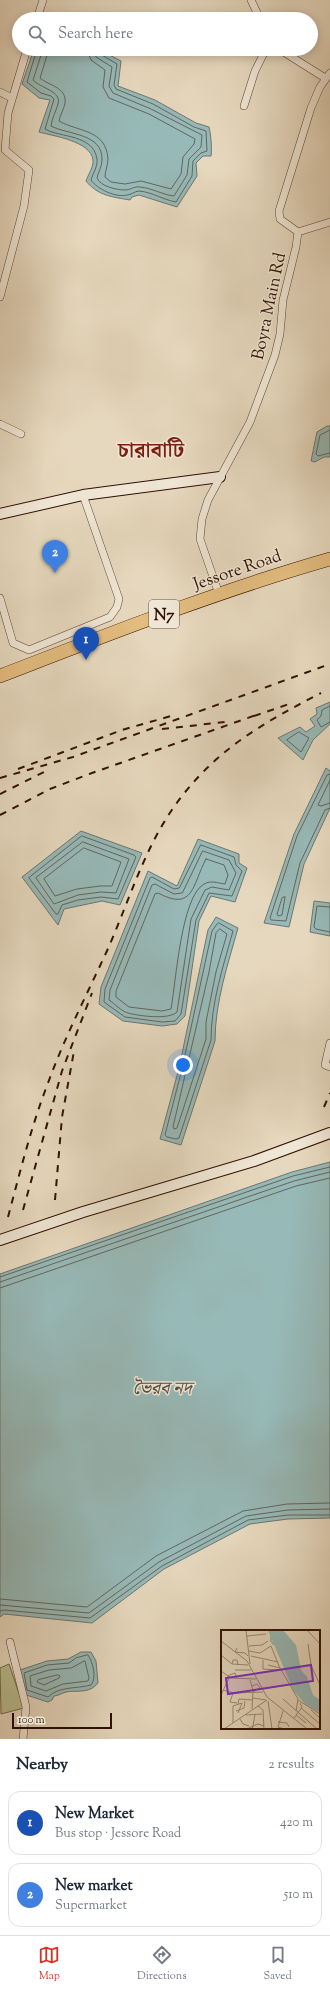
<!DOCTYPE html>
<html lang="en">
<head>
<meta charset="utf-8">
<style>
  body { margin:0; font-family:"Sorts Mill Goudy","Noto Serif Bengali",serif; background:#f6f6f7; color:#1f2937 }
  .scale { position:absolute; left:12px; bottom:10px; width:100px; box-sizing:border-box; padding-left:4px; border:2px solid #301102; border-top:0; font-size:11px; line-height:14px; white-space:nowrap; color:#301102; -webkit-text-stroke:3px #efe6d5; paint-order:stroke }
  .you { position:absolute; left:183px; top:1065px; width:14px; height:14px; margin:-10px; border:3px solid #fff; border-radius:50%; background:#1a73e8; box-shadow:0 0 0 6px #1a73e833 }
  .badge { display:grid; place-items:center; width:26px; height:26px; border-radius:50%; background:#d93025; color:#fff; font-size:13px; font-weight:700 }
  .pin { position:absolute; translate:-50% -33px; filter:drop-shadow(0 1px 2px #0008) }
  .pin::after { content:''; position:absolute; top:21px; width:14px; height:12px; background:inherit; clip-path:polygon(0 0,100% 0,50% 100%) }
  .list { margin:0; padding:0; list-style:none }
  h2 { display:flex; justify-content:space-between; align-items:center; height:52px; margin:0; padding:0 16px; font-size:17px }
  h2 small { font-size:13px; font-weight:400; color:#747a83 }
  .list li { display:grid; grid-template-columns:26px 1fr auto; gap:12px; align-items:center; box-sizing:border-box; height:64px; margin:0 8px 8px; padding:0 8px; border:1px solid #e0e1e3; border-radius:12px }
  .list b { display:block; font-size:15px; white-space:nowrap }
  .list p { margin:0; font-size:13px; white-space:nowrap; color:#747a83 }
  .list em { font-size:13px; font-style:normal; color:#747a83 }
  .icon { flex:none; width:22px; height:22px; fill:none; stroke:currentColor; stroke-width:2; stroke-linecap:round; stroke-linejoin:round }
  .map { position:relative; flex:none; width:330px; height:1739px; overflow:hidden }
  .search { position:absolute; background:#fff; box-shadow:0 2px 10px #0003; left:12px; right:12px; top:12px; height:44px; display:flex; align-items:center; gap:10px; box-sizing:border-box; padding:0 14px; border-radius:22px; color:#747a83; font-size:15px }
  .sheet { height:196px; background:#fff }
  nav { display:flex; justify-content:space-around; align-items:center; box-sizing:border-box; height:56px; border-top:1px solid #e0e1e3; background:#fff; font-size:11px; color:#747a83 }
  nav a { display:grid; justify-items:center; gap:2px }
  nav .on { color:#d93025 }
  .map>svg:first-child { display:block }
  .green { fill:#b9be8f; stroke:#746848 }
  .water { fill:#97b9b7; stroke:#6e766f }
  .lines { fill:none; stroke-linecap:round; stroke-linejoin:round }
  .shore { stroke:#64655c; stroke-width:1 }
  .street-casing { stroke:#5e4331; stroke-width:8 }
  .secondary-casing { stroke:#301102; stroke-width:12 }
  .highway-casing { stroke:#301102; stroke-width:14 }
  .street { stroke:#efe6d5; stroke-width:7 }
  .secondary { stroke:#efe6d5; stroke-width:10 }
  .highway { stroke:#e3bc7f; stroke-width:13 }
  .rail { stroke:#301102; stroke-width:2; stroke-dasharray:7 7; stroke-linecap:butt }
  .labels { text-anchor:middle; stroke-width:3; stroke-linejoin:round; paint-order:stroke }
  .shield { fill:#efe6d5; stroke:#695141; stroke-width:1 }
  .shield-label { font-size:16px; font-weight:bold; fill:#301102 }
  .street-label { font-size:17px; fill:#301102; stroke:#efe6d5 }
  .water-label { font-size:18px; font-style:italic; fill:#544c41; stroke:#efe6d5 }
  .district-label { font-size:21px; font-weight:bold; fill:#7a1f14; stroke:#efe6d5 }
  .inset-river { fill:none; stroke:#97b9b7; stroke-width:2 }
  .inset-road { fill:none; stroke:#9d8873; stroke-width:1 }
  .view { fill:#7b2cbf; fill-opacity:0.15; stroke:#7b2cbf; stroke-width:2 }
  .inset-edge { fill:none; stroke:#301102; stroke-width:2 }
</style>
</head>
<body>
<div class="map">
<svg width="330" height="1739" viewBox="0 0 330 1739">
  <rect width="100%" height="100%" fill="#e6d8be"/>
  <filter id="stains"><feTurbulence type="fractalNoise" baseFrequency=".005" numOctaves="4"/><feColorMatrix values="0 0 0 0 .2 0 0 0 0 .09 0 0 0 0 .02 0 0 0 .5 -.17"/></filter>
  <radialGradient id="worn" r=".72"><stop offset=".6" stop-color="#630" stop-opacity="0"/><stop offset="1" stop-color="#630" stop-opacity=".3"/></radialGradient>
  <!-- green -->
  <path class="green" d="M9 1664 24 1708 1 1714 0 1668Z"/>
  <!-- water -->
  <path class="water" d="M34 49H98L121 61 118 86 155 100 196 123 209 127C211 135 212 149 211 156H203L196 163 197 176 177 207 139 195 132 197 130 200C113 197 98 196 86 181 88 175 94 166 93 160 91 141 53 136 39 132L50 100 39 98 22 84Z
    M327 426H330V457H324L315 462 311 461 317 432Z
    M330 702V724L313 740 303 760 278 738 300 727 306 732 315 726 310 719 317 714 316 708Z
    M326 768 330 771V808L304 864 289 927 264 923 294 834Z
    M81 831 142 853 120 905 102 901 64 909 58 925 22 877Z
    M198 839 239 854V863L247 868 235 902 211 896 199 921 185 1016 177 1024 162 1026 123 1021 99 1004 101 987 148 871 177 886Z
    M314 901 330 903V936L310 932Z
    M216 917 238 928C228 964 215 1002 215 1041L181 1145 160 1139 179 1068 208 930Z
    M330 1162V1518L288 1519 250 1524 164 1569 92 1623 4 1614 0 1617V1274L292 1172Z
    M81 1652H91L96 1661 98 1683C89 1694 78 1690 66 1692 62 1693 58 1696 54 1696L52 1700 48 1702 23 1694 20 1670 47 1661 68 1659Z"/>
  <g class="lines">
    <!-- shore -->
    <path class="shore" d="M37 49 27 82 41 93 51 96 54 99 45 129C61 138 93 134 97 159 98 166 93 173 91 180 97 189 116 198 127 195 131 195 135 191 139 191 152 192 164 200 176 202L192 176 193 161 201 153 207 151 206 131 194 127 153 104 116 89 114 85 117 64 100 54 98 49
      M43 49 33 80C40 88 62 91 58 104 56 111 52 118 51 126 68 135 103 133 102 160 102 167 98 172 97 178 100 186 116 190 125 190 130 190 135 186 140 187 152 188 163 195 174 196L187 175 189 159 201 147 202 135 151 109 113 93 109 86 112 67 96 57 93 49
      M49 49 40 78C49 86 67 87 65 103 64 109 60 115 59 121 78 132 106 129 108 159 108 165 105 171 105 177L111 182 125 184 141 181 171 189 181 174 183 157 194 144 195 139 149 114 109 98 103 87 105 70 91 60 87 49
      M330 430 320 435 316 454 318 456 330 453
      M330 706 322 710 321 716 317 720 321 727 330 722
      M299 732 309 738 301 752 287 740Z
      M330 774 327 775 297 836 270 918 271 920 286 921 300 863 325 810 330 808
      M330 780 318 805 321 806 330 803
      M82 836 134 855 136 857 118 899 101 897 78 900 62 905 58 914H56L29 878Z
      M83 842 129 859 116 893 101 892 78 895 54 904 36 878Z
      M201 845 234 857 236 865 242 871 232 896 209 893 196 920 181 1014 175 1021 162 1022 125 1017 104 1002 105 989 150 878 152 877 174 889 179 888Z
      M84 848 121 862 112 886H100L77 889 55 896 44 879Z
      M203 851 229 860 236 873 229 890 212 887 205 890 191 919 177 1012C169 1020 139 1016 128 1013 121 1011 115 1004 109 1000L110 990 152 885 155 884 174 894 182 893Z
      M206 859 224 865 228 875 225 884C217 883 211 880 204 884 181 897 176 982 171 1009L162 1011 129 1007 116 997V991L155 894 158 893C194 912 192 885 206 859Z
      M285 897 282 915 278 916 277 914 282 898Z
      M330 907 317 906 314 927 316 929 330 932
      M219 923 233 931C223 967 211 1003 211 1040L179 1138 176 1139 167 1137 165 1135 182 1069 212 931 217 924Z
      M220 929 227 934 216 972 206 1022V1039L177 1128 174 1129 173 1127 209 972 216 933Z
      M0 1277 293 1176 330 1167
      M0 1282 294 1181 330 1172
      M0 1288 296 1186 330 1178
      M0 1599 87 1607 156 1556 243 1511 287 1504 330 1503
      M0 1605 89 1613 159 1562 246 1516 288 1510 330 1509
      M0 1611 4 1610 90 1618 162 1566 248 1520 288 1515H330
      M88 1655C93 1662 97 1678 91 1685 76 1689 59 1686 48 1697L27 1690 24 1673 47 1665 69 1663 76 1658Z
      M85 1661 89 1678 88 1681 63 1684 46 1691 31 1686 30 1676 49 1670 71 1668Z
      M58 1675 60 1676 59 1678 44 1685 37 1682 38 1680Z"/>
    <defs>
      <path id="street" d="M251 0 260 19
        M37 19 43 0
        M279 49 325 78
        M0 92 12 98
        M244 106 255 71 266 49
        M298 232 330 222
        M0 297 24 206 29 170 5 150 8 113 27 49
        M0 424 21 434
        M219 594 200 539 202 519 208 500 250 422 275 355 280 334 283 300 296 247 298 232 280 219 279 211 311 108 320 87 330 73
        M0 598 13 643 29 650 110 617 117 607 119 599 83 495
        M330 1043 325 1065 330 1067
        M10 1642 26 1707 23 1739"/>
      <path id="secondary" d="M0 514 83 495 220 477
        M0 1240 83 1212 254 1161 330 1133"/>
      <path id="highway" d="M0 676C109 634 218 591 330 559"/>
    </defs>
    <!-- street casing -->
    <use href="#street" class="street-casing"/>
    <!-- secondary casing -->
    <use href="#secondary" class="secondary-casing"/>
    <!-- highway casing -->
    <use href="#highway" class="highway-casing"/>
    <!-- street -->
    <use href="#street" class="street"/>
    <!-- secondary -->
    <use href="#secondary" class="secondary"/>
    <!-- highway -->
    <use href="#highway" class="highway"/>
    <!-- rail -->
    <path class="rail" d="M254 716 292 703
      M162 729 225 722
      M18 769 122 730 171 716
      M0 778 73 757 330 664
      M0 794 50 769
      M0 815 50 789 92 773 259 714
      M324 1107 330 1093
      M55 1200 62 1117 74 1051
      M23 1210 62 1071 92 993
      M8 1217C20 1172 31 1127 48 1083 64 1039 86 996 106 953 130 900 145 843 182 796 221 746 267 721 321 693"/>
  </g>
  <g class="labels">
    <!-- shield labels -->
    <rect class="shield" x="149" y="600" width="30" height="28" rx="3"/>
    <g class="shield-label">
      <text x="164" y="620">N7</text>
    </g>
    <!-- street labels -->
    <g class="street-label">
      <text transform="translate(268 306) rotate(-78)" y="6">Boyra Main Rd</text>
      <text transform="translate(237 569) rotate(-19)" y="6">Jessore Road</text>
    </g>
    <!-- water labels -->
    <g class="water-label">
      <text x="162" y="1394">ভৈরব নদ</text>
    </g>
    <!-- district labels -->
    <g class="district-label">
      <text x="151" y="457">চারাবাটি</text>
    </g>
  </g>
  <!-- overview -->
  <g transform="translate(221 1630)">
    <rect width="99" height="99" fill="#e6d8be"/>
    <path d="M47 0H62L75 15 80 40 86 47 92 65 99 70V83L84 74 72 60Z" fill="#97b9b7"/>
    <path class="inset-river" d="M50 0V11L53 15"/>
    <path class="inset-road" d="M25 0 29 34M86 0 99 14M26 6 45 4M0 11 26 31 46 67 86 99M87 14 90 35 99 55M28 16 41 15 47 11M16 18 14 22 24 23 27 26M28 21 39 23 50 16 58 36 77 69 75 81M0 25 11 34 27 35M30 26 57 32M42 30V39L57 40M11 34 12 30H16L17 35M47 35 59 38M14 40H30M0 41 10 48 35 49M6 46 14 43 16 48M29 50 32 60 31 79M31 56 36 54 39 58 32 62M2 60 13 63 42 62M12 63 9 72 16 73M0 65 8 48M32 68 45 70M62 69 96 99M77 70 99 84M47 71 51 99M17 74 18 69 32 70M37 76 42 80 43 99M80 78 99 94M90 80 99 88M15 81 23 78 24 71M62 81 57 97 63 99M25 85 41 84M75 85 85 93M73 88 81 77 79 73M19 89 22 94 28 96M57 92 66 93 68 97M12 93V76L21 73 17 83M3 99 46 70M26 99 32 96 34 84M31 99 32 96 37 94 43 96"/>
    <path class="view" d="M90 35 92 51 7 64 5 48Z"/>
    <rect width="99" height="99" class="inset-edge"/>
  </g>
  <rect width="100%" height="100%" filter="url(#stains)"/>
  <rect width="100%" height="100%" fill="url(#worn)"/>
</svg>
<div class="scale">100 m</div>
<div class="you"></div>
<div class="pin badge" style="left:86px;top:660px;background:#1a4fb4">1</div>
<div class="pin badge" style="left:55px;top:573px;background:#3f7fe0">2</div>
<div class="search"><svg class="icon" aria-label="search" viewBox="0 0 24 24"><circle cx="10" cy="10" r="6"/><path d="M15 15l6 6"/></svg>Search here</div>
</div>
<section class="sheet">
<h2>Nearby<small>2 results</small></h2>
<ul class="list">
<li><span class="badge" style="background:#1a4fb4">1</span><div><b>New Market</b><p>Bus stop · Jessore Road</p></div><em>420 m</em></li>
<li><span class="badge" style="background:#3f7fe0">2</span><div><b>New market</b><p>Supermarket</p></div><em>510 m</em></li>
</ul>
</section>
<nav>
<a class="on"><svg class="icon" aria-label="map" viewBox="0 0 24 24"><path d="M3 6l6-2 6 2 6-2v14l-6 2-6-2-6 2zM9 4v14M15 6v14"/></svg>Map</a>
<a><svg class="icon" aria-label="directions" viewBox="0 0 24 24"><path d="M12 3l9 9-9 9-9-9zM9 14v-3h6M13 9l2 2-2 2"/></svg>Directions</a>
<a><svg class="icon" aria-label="saved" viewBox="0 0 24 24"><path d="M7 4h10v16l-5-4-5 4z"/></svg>Saved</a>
</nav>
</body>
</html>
